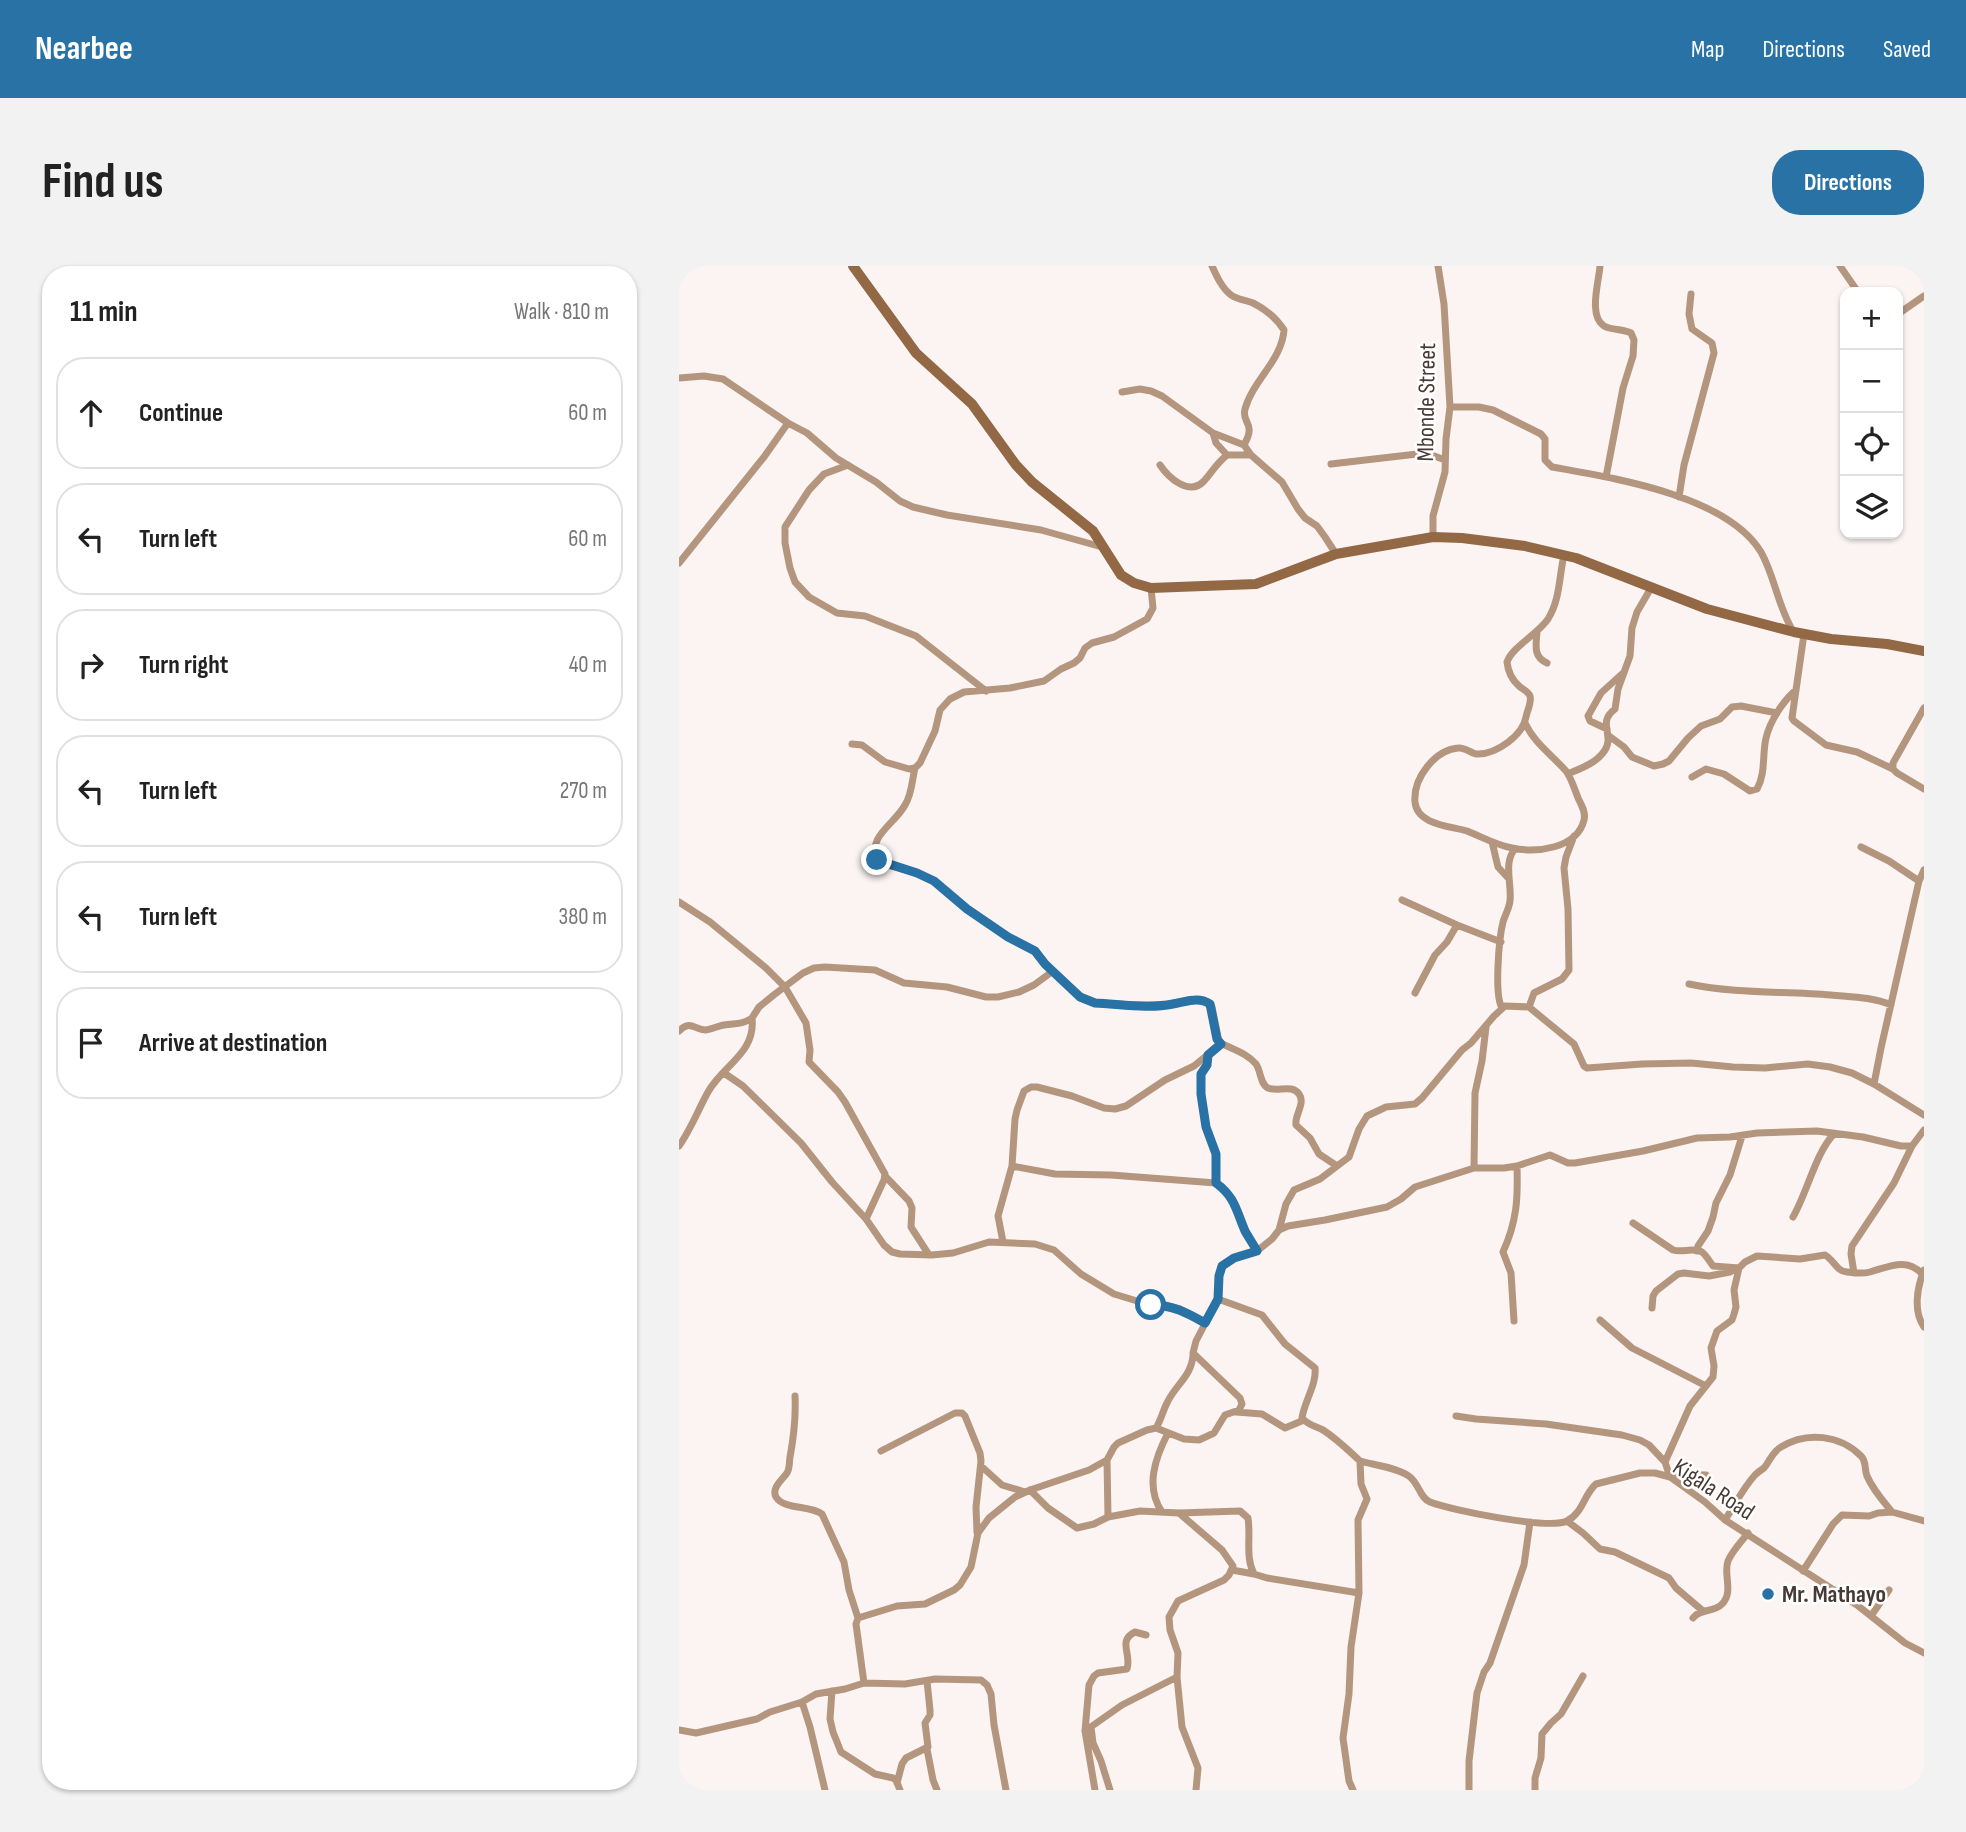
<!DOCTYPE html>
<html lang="en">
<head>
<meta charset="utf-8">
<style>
  body { margin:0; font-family:"Sofia Sans Condensed",sans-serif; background:#f2f2f2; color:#222 }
  .controls { position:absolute; right:21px; top:21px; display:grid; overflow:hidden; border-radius:14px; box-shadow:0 2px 5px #0004 }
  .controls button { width:63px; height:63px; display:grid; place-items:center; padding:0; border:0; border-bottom:2px solid #e0e0e0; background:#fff; color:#222; font:35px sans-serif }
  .stop { position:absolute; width:21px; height:21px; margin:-16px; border:5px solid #2872a5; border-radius:50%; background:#fff }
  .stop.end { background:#2872a5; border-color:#fff; box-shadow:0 2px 7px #0008 }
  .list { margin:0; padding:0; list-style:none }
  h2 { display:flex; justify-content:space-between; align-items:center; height:91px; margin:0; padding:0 28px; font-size:30px }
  h2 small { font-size:23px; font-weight:400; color:#767676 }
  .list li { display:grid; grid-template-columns:46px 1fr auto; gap:21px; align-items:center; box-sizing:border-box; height:112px; margin:0 14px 14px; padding:0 14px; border:2px solid #e0e0e0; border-radius:28px }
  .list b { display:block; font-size:26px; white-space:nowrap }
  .list em { font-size:23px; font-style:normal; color:#767676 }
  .icon { flex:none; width:38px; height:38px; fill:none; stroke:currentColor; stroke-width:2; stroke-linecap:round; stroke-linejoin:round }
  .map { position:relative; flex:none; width:1245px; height:1524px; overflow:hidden; border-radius:28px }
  header { display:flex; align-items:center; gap:42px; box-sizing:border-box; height:98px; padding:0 35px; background:#2872a5; color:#fff }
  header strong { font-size:33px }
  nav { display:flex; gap:38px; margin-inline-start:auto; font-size:24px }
  .intro { display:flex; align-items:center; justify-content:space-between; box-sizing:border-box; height:168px; padding:0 42px }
  h1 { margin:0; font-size:49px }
  .button { padding:18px 32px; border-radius:28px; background:#2872a5; color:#fff; font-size:24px; font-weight:700 }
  main { display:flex; gap:42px; padding:0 42px }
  aside { flex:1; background:#fff; border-radius:28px; box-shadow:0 2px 5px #0004 }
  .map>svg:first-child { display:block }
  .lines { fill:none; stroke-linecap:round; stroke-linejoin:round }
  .street { stroke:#b4967f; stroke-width:7 }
  .secondary { stroke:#926845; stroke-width:10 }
  .route { stroke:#2872a5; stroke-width:9 }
  .poi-dot { fill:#2872a5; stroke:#fff; stroke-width:2.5 }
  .labels { text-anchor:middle; stroke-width:5; stroke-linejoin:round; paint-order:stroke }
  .street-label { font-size:24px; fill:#463936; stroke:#fff }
  .poi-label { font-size:24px; font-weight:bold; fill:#463936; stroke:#fff; text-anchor:start }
</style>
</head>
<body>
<header>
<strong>Nearbee</strong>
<nav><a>Map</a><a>Directions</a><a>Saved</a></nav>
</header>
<div class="intro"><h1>Find us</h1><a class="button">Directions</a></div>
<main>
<aside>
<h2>11 min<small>Walk · 810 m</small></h2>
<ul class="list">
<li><svg class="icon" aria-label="ahead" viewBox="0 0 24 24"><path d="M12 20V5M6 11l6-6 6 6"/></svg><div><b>Continue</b></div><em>60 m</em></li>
<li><svg class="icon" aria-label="left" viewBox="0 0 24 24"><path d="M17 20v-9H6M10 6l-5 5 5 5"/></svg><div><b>Turn left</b></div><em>60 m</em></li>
<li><svg class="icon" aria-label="right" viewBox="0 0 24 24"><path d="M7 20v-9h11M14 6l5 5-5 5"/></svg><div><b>Turn right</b></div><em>40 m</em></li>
<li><svg class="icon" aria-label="left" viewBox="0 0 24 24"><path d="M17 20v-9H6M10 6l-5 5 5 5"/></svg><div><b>Turn left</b></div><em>270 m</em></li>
<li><svg class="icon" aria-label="left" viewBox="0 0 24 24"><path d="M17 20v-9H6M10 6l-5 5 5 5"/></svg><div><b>Turn left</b></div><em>380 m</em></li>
<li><svg class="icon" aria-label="arrive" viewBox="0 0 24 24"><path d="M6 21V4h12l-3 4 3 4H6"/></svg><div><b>Arrive at destination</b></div></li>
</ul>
</aside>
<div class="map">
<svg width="1245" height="1524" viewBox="0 0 1245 1524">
  <rect width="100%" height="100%" fill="#fbf4f3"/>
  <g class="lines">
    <!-- street -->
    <path class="street" d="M533 0C538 11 543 22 552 29 559 34 567 34 574 37 586 43 598 53 605 64 603 94 574 114 566 143 562 158 578 156 565 179
      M921 0C920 15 909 50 925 60 932 64 944 63 952 67L955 74 954 90 944 122 927 211
      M1161 0 1179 26
      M1219 48 1245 30
      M0 112 25 110 44 113 109 157 128 167 157 192 197 216 221 235 234 241 268 249 362 264 423 281
      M443 126 461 123 472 125 483 130 534 167 565 179 572 189 603 216 619 243 626 252 638 260 646 271 657 288
      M771 141H800L814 144 862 168 866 173V194L873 201C934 212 1047 229 1082 286 1096 311 1099 341 1114 365
      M534 167 537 177 548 189
      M652 198 738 188H750L766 194
      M169 199 145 208 130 224 106 261V277L111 302 116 316 130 331 158 347 186 350 237 370 307 425
      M481 199C489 211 510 231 525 215 533 206 537 198 548 189H572
      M1000 231 1005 199 1035 87 1033 77 1013 63 1010 48 1012 28
      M754 271V250L766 206 767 173 771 141 765 38 759 0
      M0 297 85 191 109 157
      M858 366C857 379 854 391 868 397
      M1125 368 1113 452 1115 455 1147 479 1178 486 1214 503
      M1245 442 1214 497V503L1218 507 1245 523
      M846 457C855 477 873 489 887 505 893 513 896 525 900 534 903 540 907 547 905 554 898 583 857 587 833 582 817 579 803 571 788 565 772 560 738 559 736 536 734 512 756 484 779 482 787 481 792 488 799 488 818 488 844 469 847 451 848 445 853 436 851 430 849 425 843 423 840 420 833 414 829 405 828 396 834 380 858 369 869 353 881 334 880 311 885 289
      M928 463 911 455 909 450 922 427 943 408
      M930 470 945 481 953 491 975 500 984 498 990 495 1009 472 1022 460 1041 453 1053 441 1062 440 1098 447
      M173 478 183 479 206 496 230 503 236 502 241 497 256 465 261 444 271 433 285 426 331 422 365 415 382 403 395 397 401 392 406 382 413 377 435 371 468 353 474 342 472 322
      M236 502C233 514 233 528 226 539 216 558 188 570 198 594L205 598 238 607 255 615 288 643 329 671 356 686 366 698 406 734 416 737 458 739H485L511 734H525L533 741 540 776C552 783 567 786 577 798 582 805 581 818 589 822 599 826 613 818 620 828 627 837 615 850 617 859L631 872 640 888 658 900
      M889 508C900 503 915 498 923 488 939 470 916 458 936 443L939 423 951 390 953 362 958 346 972 322
      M1013 511 1027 503 1045 508 1071 525 1078 523C1087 507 1083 489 1087 472 1091 455 1104 435 1117 424
      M813 576 819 601 830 613
      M1182 581 1210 595 1240 615
      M723 634 778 659 822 676
      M0 636 31 656 87 702 106 721 127 757 131 784 130 796 159 826 166 836 206 908 205 914 187 953
      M1010 718C1057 728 1105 725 1152 729 1173 731 1193 731 1212 739
      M736 727 756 689 768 676 778 659
      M850 741 855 727 883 713 890 704 889 643 885 602 887 591 895 570
      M823 742C815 729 820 672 824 656 826 649 830 643 831 635 833 619 824 596 836 583
      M0 765C12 753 15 764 27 764 33 763 39 760 45 759 56 757 63 759 73 752
      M529 789 528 799 522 809V828L527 861 537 888V917
      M45 807 64 820 122 877 153 916 187 953 205 979 213 986 221 988 253 989 274 987 310 976 356 978 375 984 402 1008 435 1028 468 1038 486 1039 501 1043 526 1057
      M1195 818 1202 782 1240 615 1245 604
      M0 880C12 863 19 844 29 826 44 799 77 787 73 752L80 741 96 728 124 707 135 702 146 701 196 704 225 717 268 721 307 731H319L340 726 355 719 374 705
      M333 900 376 908 432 909 537 917C556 931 557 945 566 965 570 972 574 978 578 985
      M795 902 796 827 803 795 807 761
      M206 910 230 935 233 942 232 961 250 989
      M1114 951C1128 927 1137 886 1155 868
      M954 957 994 984C1003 987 1014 981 1023 986 1027 989 1031 996 1034 1000L1060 1002
      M600 964 609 960 646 954 708 941 722 933 736 921 795 902H825L838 900 871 889 889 897H896L964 885 1018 872 1051 871 1078 867 1138 865 1184 871 1222 880H1233
      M324 976 319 950 333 900 336 853 338 844 345 825 352 821H358L393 830 425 842 436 843 447 840 486 814 515 800 542 778
      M1018 985 1019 980 1029 965 1034 951 1037 937 1051 909 1063 870
      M1245 1004C1238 1022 1234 1045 1245 1061
      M1175 1007 1172 988 1173 980 1215 917 1233 880 1245 864
      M539 1033 583 1049 606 1078 636 1102C638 1118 625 1136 623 1152 629 1159 636 1160 644 1164 658 1173 669 1184 681 1195L682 1218 688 1233 679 1254 680 1327 672 1381 670 1428 664 1472 670 1515 674 1524
      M973 1042 974 1030 977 1025 999 1008 1005 1007 1030 1010 1051 1006 1057 1002
      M921 1054 953 1082 1027 1120
      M835 1055 832 1007 824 986C838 955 839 933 838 900
      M116 1130C117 1152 115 1170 111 1191 110 1197 111 1202 108 1207 104 1213 92 1222 97 1231 105 1244 131 1239 143 1248L165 1296 170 1324 179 1352
      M557 1146 583 1148 606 1162 625 1154
      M777 1150 797 1153 867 1158 943 1169 961 1174 970 1179 986 1196 991 1211
      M477 1162C482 1154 484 1144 489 1135 497 1119 513 1109 514 1089
      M202 1185 276 1147H283L286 1150 301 1187 302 1195 297 1241 298 1266
      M428 1194 429 1251
      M681 1195C695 1199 721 1202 731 1211 740 1218 741 1232 751 1236 771 1244 870 1264 888 1255 904 1247 905 1228 917 1218L961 1207H976L991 1211 1026 1236 1046 1254 1178 1339 1226 1377 1245 1387
      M986 1196 1011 1140 1034 1111 1035 1100 1032 1082 1038 1065 1053 1054 1055 1048 1057 1041 1055 1024 1060 1002 1066 996 1078 990 1121 993 1146 989C1155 994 1157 1005 1168 1006 1175 1007 1184 1008 1191 1006 1209 1001 1228 991 1243 1008
      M302 1200 323 1219 346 1226
      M990 1208 1027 1209
      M351 1224 369 1242 398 1262 415 1258 429 1251 461 1245 500 1247 561 1245 569 1252C572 1271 566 1291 575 1308L588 1312 680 1327
      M483 1246C466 1221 476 1192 489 1167
      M500 1247 543 1284 554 1300 550 1309 545 1314 499 1335 490 1351 491 1364 499 1387 498 1411 503 1461 519 1502 517 1524
      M1046 1254C1056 1239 1064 1222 1076 1209 1079 1206 1082 1204 1085 1202 1091 1195 1093 1186 1102 1181 1128 1165 1161 1169 1182 1190 1188 1196 1185 1203 1188 1210 1194 1224 1204 1235 1213 1246
      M888 1255 904 1267 921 1283 936 1286 990 1312 997 1322 1024 1345
      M553 1304 575 1308
      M1124 1305 1154 1258 1163 1249 1190 1250 1199 1247 1213 1246 1245 1255
      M1192 1350 1210 1324
      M1014 1352C1021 1342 1035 1347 1043 1338 1055 1326 1044 1308 1049 1295 1053 1285 1062 1276 1069 1267
      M185 1417 177 1358 179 1352 218 1340 246 1338 275 1324 281 1319 292 1301 299 1267 310 1252 336 1231 351 1224 410 1204 428 1194 435 1181 439 1177 468 1164 477 1162 505 1173 520 1174 535 1167 546 1149 560 1144 563 1138 561 1132 514 1087 517 1075 539 1033 540 1010 544 1000 555 992 578 985 593 973 600 964 607 938 615 924 641 913 670 891 680 863 688 850 707 841 736 838 743 832 783 784 792 777 815 750 826 740 850 741 856 746 895 778 905 800 908 802 963 798 1012 797 1054 801 1086 802 1129 798 1151 801 1173 807 1195 818 1245 849
      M153 1425 151 1453 154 1466 162 1486 196 1508 214 1512 217 1514 221 1524
      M123 1436 131 1461 146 1524
      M412 1461 414 1477 422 1495 431 1524
      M0 1464 17 1467 78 1453 91 1446 123 1436 137 1428 166 1423 185 1417 226 1418 256 1413 302 1414 308 1419 312 1428 315 1459 327 1524
      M406 1465 443 1439 498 1411
      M248 1483 254 1514 258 1524
      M218 1517 223 1498 227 1492 249 1481 246 1457 251 1449V1444L248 1415
      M416 1524 406 1465 410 1419 415 1410 419 1407 448 1403C453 1388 438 1375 456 1366L467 1369
      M790 1524V1495L798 1427 805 1406 811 1397 845 1299 851 1256
      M856 1524V1512L862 1492 863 1468 872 1457 882 1448 904 1410"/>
    <!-- secondary -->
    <path class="secondary" d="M174 0 237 87 293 138 337 199 353 216 414 265 442 309 455 317 472 322 577 318 657 288 754 271 783 272 846 280 897 292 1028 343 1115 366 1152 373 1208 378 1245 385"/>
  </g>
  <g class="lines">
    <!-- route -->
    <path class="route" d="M198 594 238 607 255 615 288 643 329 671 356 685 366 698 401 731 416 737C441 738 469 743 494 738 507 736 519 730 531 738L538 773 542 778 529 789 528 799 522 808V828L527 861 537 888V917C556 931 557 944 566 965 570 972 574 978 578 985L555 992 543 1000 540 1010 539 1033 526 1057C508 1047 494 1039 472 1039"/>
  </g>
  <!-- markers -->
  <circle class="poi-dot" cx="1089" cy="1328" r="7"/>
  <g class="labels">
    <!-- street labels -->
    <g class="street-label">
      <text transform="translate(747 136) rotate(-89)" y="8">Mbonde Street</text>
      <text transform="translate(1035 1223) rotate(33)" y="8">Kigala Road</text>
    </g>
    <!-- poi labels -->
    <g class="poi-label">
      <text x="1103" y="1336">Mr. Mathayo</text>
    </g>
  </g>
</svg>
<div class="controls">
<button>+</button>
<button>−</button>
<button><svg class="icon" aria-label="locate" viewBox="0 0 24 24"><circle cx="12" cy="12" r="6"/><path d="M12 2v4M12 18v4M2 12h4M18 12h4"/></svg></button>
<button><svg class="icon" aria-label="layers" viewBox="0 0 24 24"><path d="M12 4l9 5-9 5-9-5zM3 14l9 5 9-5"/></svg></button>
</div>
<div class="stop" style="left:472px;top:1039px"></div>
<div class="stop end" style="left:198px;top:594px"></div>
</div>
</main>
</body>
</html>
